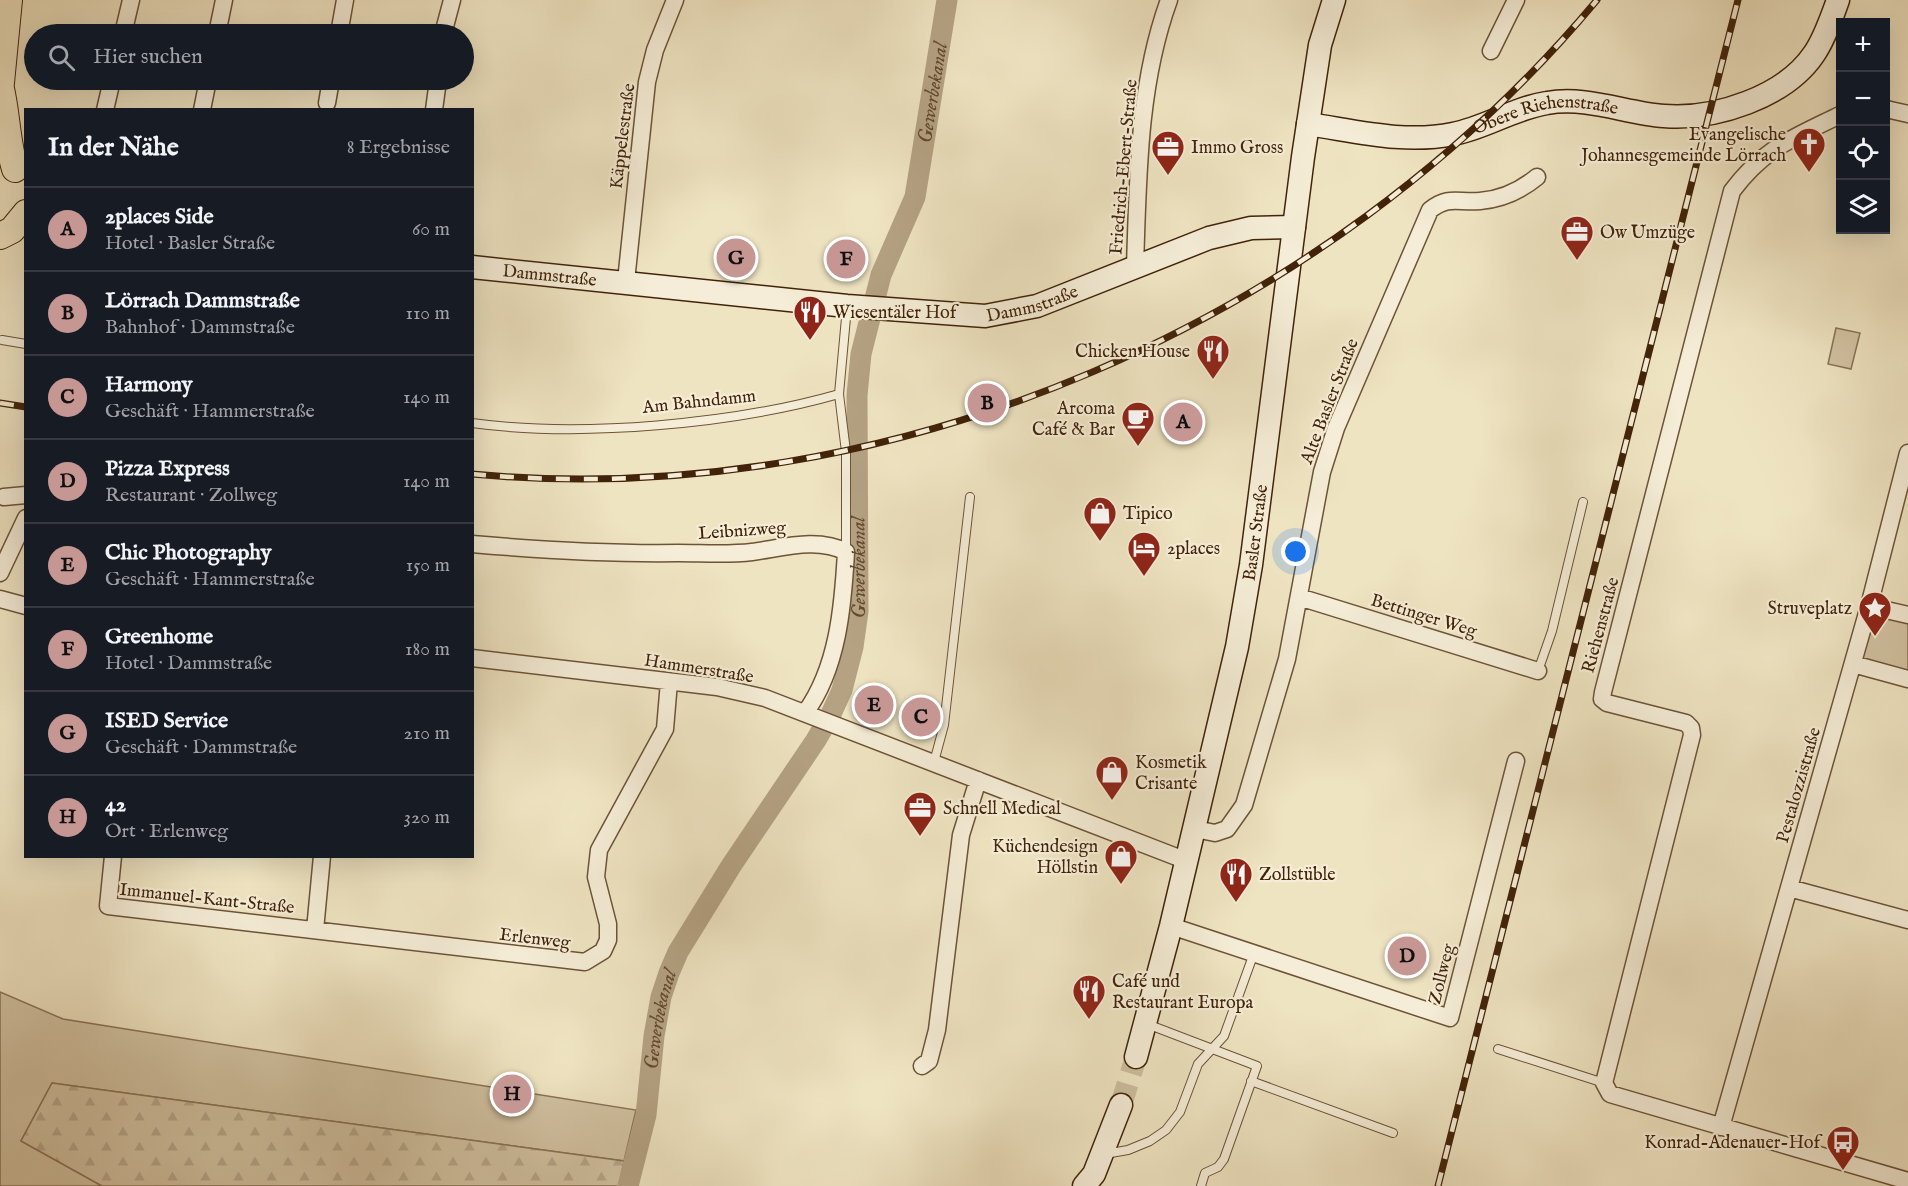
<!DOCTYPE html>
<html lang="de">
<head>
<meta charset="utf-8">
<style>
  body { margin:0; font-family:"IM FELL English",serif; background:#20242c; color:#f1f3f6 }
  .controls { position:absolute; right:18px; top:18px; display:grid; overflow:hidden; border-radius:0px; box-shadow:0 6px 24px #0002 }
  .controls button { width:54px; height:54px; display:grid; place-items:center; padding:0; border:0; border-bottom:2px solid #363941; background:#171b24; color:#f1f3f6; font:30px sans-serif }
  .you { position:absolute; left:1296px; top:552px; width:21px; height:21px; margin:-15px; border:4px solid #fff; border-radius:50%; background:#1a73e8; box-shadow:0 0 0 9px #1a73e833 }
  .badge { display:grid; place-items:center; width:39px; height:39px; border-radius:50%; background:#c59692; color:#111; font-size:20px; font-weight:700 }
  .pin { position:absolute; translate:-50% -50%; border:3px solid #fff; box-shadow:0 2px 6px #0006 }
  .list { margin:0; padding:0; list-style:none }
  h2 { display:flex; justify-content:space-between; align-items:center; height:78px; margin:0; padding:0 24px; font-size:26px }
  h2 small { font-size:20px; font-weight:400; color:#9ea1a6 }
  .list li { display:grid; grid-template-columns:39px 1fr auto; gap:18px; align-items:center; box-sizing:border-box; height:84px; padding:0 24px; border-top:2px solid #363941 }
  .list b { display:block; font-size:22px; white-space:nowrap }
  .list p { margin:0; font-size:20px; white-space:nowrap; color:#9ea1a6 }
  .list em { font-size:20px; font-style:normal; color:#9ea1a6 }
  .icon { flex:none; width:33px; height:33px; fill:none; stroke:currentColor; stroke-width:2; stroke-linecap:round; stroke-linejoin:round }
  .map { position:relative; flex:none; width:1908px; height:1186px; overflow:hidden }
  .search { position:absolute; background:#171b24; box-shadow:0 6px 24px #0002; left:24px; top:24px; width:450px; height:66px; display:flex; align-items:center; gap:15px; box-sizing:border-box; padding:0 21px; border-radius:33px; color:#9ea1a6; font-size:22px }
  .panel { position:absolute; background:#171b24; box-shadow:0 6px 24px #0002; left:24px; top:108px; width:450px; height:750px; border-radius:0px }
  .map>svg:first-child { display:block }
  .green { fill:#d2c3a3; stroke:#8a7356; stroke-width:1.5 }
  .forest { fill:url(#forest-firs); stroke:#8a7356; stroke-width:1.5 }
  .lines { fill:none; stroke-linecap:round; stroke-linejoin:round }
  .canal { stroke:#b4a283; stroke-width:21 }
  .secondary-tunnel { stroke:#ccbd9d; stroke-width:22; stroke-dasharray:22 11; stroke-linecap:butt }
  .service-casing { stroke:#6d5337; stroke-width:10 }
  .minor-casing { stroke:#6d5337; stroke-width:19 }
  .secondary-casing { stroke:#422309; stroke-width:25 }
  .primary-casing { stroke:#422309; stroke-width:28 }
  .service { stroke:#f5edd7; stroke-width:8 }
  .minor { stroke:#f5edd7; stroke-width:16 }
  .secondary { stroke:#f5edd7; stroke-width:22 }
  .primary { stroke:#efe4c2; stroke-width:26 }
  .rail-casing { stroke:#422309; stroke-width:7 }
  .rail { stroke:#f5edd7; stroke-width:4.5; stroke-dasharray:14; stroke-linecap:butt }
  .labels { text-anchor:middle; stroke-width:4.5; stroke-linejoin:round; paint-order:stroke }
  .street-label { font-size:18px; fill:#422309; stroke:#f5edd7 }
  .poi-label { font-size:18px; fill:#422309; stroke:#f5edd7; text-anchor:start }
  .water-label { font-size:20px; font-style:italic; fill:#64492e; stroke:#f5edd7 }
</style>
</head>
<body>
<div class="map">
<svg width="1908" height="1186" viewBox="0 0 1908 1186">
  <defs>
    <pattern id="forest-firs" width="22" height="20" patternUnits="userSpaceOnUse" patternTransform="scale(1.5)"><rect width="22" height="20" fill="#d2c3a3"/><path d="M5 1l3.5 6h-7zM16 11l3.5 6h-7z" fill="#b6a78b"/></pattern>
  </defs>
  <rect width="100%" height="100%" fill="#efe4c2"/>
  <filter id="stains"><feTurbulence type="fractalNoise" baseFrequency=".00333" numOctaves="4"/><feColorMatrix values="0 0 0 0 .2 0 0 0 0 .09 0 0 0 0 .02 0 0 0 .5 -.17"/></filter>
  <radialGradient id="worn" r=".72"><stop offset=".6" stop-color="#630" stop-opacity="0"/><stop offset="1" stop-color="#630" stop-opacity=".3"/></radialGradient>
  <!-- green -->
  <path class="green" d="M1836 328 1860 333 1851 369 1828 364Z
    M1869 606 1908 615V679L1853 664Z
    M0 992 63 1019 636 1110 624 1161 52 1083 21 1141 102 1186H0Z"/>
  <!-- forest -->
  <path class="forest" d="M52 1083 624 1161 619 1186H102L21 1141Z"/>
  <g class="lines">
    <!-- canal -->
    <path class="canal" id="s1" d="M628 1186 646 1115 654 1036 661 997 669 973 678 952 731 866 816 740 831 714 842 690 853 647 858 611 857 395 861 354 881 275 915 197 947 0"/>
    <!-- secondary-tunnel -->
    <path class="secondary-tunnel" d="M1121 1105 1136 1057"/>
    <defs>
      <path id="service" d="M2 340 26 344
        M472 423C581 438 734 424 839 394
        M846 552V452L839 394 847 307
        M1538 671 1552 631 1583 502
        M934 762 944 725 970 497
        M1147 1024 1257 1066 1224 1159 1218 1167 1205 1173 1201 1186
        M1498 1049 1604 1083
        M1251 1081 1393 1133
        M1105 1154 1128 1150 1150 1141 1166 1130 1180 1112 1198 1064 1224 1036 1254 953"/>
      <path id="minor" d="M123 34 131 0
        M217 34 224 0
        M339 34 345 0
        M443 34 452 0
        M1491 51 1516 0
        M327 103 331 80
        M1886 109 1908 114
        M105 110 112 80
        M202 110 208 80
        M434 110 438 80
        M1840 115C1793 138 1764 148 1732 191L1603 692 1602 699 1607 703 1686 723 1691 728 1692 735 1604 1083 1610 1094 1908 1181
        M1135 267C1138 178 1138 85 1169 0
        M626 281 647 82 655 50 675 0
        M4 497 26 495
        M472 544C541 550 609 554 678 553 703 553 728 555 752 552 782 548 818 537 846 552 843 606 838 668 805 713
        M0 573 26 518
        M1299 597 1538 671
        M0 599 26 606
        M1869 606 1908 615
        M472 658 717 687 765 698 1187 861
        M1853 664 1908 679
        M1195 829 1215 833 1227 829 1244 805 1287 659 1322 472 1336 428 1430 210C1449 195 1458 203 1480 201 1503 199 1520 191 1537 177
        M113 856 108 906 585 962 603 951 608 940V924L596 877 599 850 665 729 669 682
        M1789 888 1908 920
        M1171 926 1450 1018 1516 761
        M315 930 322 856
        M922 1066 929 1061 937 1030 961 835 978 780
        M1721 1127 1869 606 1908 453"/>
      <g id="secondary">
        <path id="s2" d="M1308 124C1356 131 1404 144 1453 134 1485 128 1514 108 1547 103 1587 96 1625 113 1664 116 1715 120 1785 97 1814 54 1824 40 1832 17 1838 0"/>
        <path id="s3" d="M472 267 847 306 985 316 1037 306 1209 238 1251 228 1294 227"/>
        <path id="s4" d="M1136 1057 1171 926 1237 647 1251 565 1303 157 1320 45 1334 0"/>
        <path d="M1084 1186 1094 1174 1121 1105"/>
      </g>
      <path id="primary" d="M1 89C7 115 7 143 15 169
        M0 93 9 0
        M0 236 12 230 26 213"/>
    </defs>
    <!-- service casing -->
    <use href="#service" class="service-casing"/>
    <!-- minor casing -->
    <use href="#minor" class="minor-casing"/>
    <!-- secondary casing -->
    <use href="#secondary" class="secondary-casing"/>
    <!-- primary casing -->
    <use href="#primary" class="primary-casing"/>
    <!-- service -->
    <use href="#service" class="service"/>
    <!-- minor -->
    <use href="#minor" class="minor"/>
    <!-- secondary -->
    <use href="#secondary" class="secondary"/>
    <!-- primary -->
    <use href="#primary" class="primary"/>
    <defs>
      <path id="rail" d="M0 403 26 407
        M472 474C892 513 1329 322 1597 0
        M1438 1186 1738 0"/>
    </defs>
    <!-- rail casing -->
    <use href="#rail" class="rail-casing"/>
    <!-- rail -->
    <use href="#rail" class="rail"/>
  </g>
  <!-- icons -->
  <defs>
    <symbol id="church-pin" viewBox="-11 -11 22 30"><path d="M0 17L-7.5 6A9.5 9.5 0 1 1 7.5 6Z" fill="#8f2418" stroke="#f5edd7"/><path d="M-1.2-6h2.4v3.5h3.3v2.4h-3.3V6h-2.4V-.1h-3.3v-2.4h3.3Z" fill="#fff"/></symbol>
    <symbol id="office-pin" viewBox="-11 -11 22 30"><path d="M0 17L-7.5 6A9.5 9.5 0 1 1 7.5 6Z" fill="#8f2418" stroke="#f5edd7"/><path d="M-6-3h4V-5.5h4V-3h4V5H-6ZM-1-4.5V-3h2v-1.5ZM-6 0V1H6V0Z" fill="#fff"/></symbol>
    <symbol id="restaurant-pin" viewBox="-11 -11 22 30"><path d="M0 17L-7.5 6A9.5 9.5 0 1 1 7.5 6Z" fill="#8f2418" stroke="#f5edd7"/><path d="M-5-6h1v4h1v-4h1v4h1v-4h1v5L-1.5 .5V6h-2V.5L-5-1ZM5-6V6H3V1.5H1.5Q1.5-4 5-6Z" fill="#fff"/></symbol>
    <symbol id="cafe-pin" viewBox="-11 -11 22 30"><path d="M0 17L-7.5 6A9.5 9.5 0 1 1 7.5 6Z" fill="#8f2418" stroke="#f5edd7"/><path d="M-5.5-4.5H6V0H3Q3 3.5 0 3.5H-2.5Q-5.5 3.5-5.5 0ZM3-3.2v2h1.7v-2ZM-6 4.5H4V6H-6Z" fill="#fff"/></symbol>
    <symbol id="shop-pin" viewBox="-11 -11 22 30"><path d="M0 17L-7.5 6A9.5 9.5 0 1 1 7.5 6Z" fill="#8f2418" stroke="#f5edd7"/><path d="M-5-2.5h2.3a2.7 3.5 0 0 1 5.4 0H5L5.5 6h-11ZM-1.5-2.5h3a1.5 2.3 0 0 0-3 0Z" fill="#fff"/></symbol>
    <symbol id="hotel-pin" viewBox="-11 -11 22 30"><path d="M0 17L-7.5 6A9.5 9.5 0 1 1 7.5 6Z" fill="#8f2418" stroke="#f5edd7"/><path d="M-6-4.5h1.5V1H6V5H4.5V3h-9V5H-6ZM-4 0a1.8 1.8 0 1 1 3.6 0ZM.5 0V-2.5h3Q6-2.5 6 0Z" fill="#fff"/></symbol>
    <symbol id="sight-pin" viewBox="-11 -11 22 30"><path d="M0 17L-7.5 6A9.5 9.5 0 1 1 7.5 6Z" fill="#8f2418" stroke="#f5edd7"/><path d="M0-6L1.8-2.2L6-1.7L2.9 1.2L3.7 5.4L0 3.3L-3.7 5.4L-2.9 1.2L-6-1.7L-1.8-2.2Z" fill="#fff"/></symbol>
    <symbol id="bus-pin" viewBox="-11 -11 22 30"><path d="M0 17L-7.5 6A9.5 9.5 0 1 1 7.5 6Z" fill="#8f2418" stroke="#f5edd7"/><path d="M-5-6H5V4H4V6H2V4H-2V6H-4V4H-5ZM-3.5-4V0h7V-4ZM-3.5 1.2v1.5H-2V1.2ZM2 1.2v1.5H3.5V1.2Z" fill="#fff"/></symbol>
  </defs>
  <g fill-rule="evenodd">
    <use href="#church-pin" x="1790" y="125" width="38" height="52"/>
    <use href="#office-pin" x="1149" y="128" width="38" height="52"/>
    <use href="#office-pin" x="1558" y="213" width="38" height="52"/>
    <use href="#restaurant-pin" x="791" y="293" width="38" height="52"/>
    <use href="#restaurant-pin" x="1194" y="332" width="38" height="52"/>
    <use href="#cafe-pin" x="1119" y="399" width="38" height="52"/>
    <use href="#shop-pin" x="1081" y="494" width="38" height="52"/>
    <use href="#hotel-pin" x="1125" y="529" width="38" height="52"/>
    <use href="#sight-pin" x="1856" y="589" width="38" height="52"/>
    <use href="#shop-pin" x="1093" y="753" width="38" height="52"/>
    <use href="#office-pin" x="901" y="789" width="38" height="52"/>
    <use href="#shop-pin" x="1102" y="837" width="38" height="52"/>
    <use href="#restaurant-pin" x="1217" y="855" width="38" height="52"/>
    <use href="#restaurant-pin" x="1070" y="972" width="38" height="52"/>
    <use href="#bus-pin" x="1824" y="1123" width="38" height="52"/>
  </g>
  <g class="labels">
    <!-- street labels -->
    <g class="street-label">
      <text dy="6" stroke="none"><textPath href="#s2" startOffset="242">Obere Riehenstraße</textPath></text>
      <text transform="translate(622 136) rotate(-83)" y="6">Käppelestraße</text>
      <text transform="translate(1123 167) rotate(-85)" y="6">Friedrich-Ebert-Straße</text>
      <text dy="6" stroke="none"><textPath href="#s3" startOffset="78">Dammstraße</textPath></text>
      <text dy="6" stroke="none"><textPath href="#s3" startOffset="564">Dammstraße</textPath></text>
      <text transform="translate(699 401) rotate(-6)" y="6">Am Bahndamm</text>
      <text transform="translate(1329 401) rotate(-69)" y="6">Alte Basler Straße</text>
      <text transform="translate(742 530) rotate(-4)" y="6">Leibnizweg</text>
      <text dy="6" stroke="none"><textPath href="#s4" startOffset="538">Basler Straße</textPath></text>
      <text transform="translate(1424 615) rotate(17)" y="6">Bettinger Weg</text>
      <text transform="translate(1600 625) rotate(-75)" y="6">Riehenstraße</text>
      <text transform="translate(699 668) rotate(9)" y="6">Hammerstraße</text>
      <text transform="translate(1798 785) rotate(-74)" y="6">Pestalozzistraße</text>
      <text transform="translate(207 898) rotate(6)" y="6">Immanuel-Kant-Straße</text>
      <text transform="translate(535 938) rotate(7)" y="6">Erlenweg</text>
      <text transform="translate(1441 974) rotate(-76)" y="6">Zollweg</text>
    </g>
    <!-- poi labels -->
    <g class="poi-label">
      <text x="1786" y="140" text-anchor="end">Evangelische<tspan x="1786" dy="21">Johannesgemeinde Lörrach</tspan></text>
      <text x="1191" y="153">Immo Gross</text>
      <text x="1600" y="238">Ow Umzüge</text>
      <text x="833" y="318">Wiesentäler Hof</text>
      <text x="1190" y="357" text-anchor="end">Chicken House</text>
      <text x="1115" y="414" text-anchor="end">Arcoma<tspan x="1115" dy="21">Café &amp; Bar</tspan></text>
      <text x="1123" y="519">Tipico</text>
      <text x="1167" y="554">2places</text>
      <text x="1852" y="614" text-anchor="end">Struveplatz</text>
      <text x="1135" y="768">Kosmetik<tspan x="1135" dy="21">Crisante</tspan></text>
      <text x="943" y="814">Schnell Medical</text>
      <text x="1098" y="852" text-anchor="end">Küchendesign<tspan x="1098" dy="21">Höllstin</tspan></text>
      <text x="1259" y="880">Zollstüble</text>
      <text x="1112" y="987">Café und<tspan x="1112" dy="21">Restaurant Europa</tspan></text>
      <text x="1820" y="1148" text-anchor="end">Konrad-Adenauer-Hof</text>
    </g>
    <!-- water labels -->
    <g class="water-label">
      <text dy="7" stroke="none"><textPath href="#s1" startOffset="1160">Gewerbekanal</textPath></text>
      <text dy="7" stroke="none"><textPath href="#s1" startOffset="674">Gewerbekanal</textPath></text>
      <text dy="7" stroke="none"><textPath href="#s1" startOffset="170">Gewerbekanal</textPath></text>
    </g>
  </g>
  <rect width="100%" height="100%" filter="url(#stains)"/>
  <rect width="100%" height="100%" fill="url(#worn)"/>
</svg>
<div class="controls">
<button>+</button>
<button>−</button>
<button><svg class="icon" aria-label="locate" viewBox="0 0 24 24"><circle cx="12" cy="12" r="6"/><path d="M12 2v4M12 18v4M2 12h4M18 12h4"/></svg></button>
<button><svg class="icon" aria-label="layers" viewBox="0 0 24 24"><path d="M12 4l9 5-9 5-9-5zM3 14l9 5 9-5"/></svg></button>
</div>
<div class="you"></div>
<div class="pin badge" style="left:1183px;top:422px">A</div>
<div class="pin badge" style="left:987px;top:403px">B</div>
<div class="pin badge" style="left:921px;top:717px">C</div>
<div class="pin badge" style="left:1407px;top:956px">D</div>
<div class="pin badge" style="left:874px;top:705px">E</div>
<div class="pin badge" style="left:846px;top:259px">F</div>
<div class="pin badge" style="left:736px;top:258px">G</div>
<div class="pin badge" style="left:512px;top:1094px">H</div>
<div class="search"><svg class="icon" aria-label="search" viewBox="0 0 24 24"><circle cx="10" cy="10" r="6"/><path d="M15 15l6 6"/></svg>Hier suchen</div>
<section class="panel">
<h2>In der Nähe<small>8 Ergebnisse</small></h2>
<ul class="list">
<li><span class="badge">A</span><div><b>2places Side</b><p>Hotel · Basler Straße</p></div><em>60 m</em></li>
<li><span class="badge">B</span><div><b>Lörrach Dammstraße</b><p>Bahnhof · Dammstraße</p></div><em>110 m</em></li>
<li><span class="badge">C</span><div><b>Harmony</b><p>Geschäft · Hammerstraße</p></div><em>140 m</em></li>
<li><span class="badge">D</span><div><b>Pizza Express</b><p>Restaurant · Zollweg</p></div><em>140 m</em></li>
<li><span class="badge">E</span><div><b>Chic Photography</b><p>Geschäft · Hammerstraße</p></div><em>150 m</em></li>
<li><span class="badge">F</span><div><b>Greenhome</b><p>Hotel · Dammstraße</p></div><em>180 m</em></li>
<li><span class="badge">G</span><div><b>ISED Service</b><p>Geschäft · Dammstraße</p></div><em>210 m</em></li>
<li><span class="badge">H</span><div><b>42</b><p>Ort · Erlenweg</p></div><em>320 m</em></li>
</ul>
</section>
</div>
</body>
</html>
